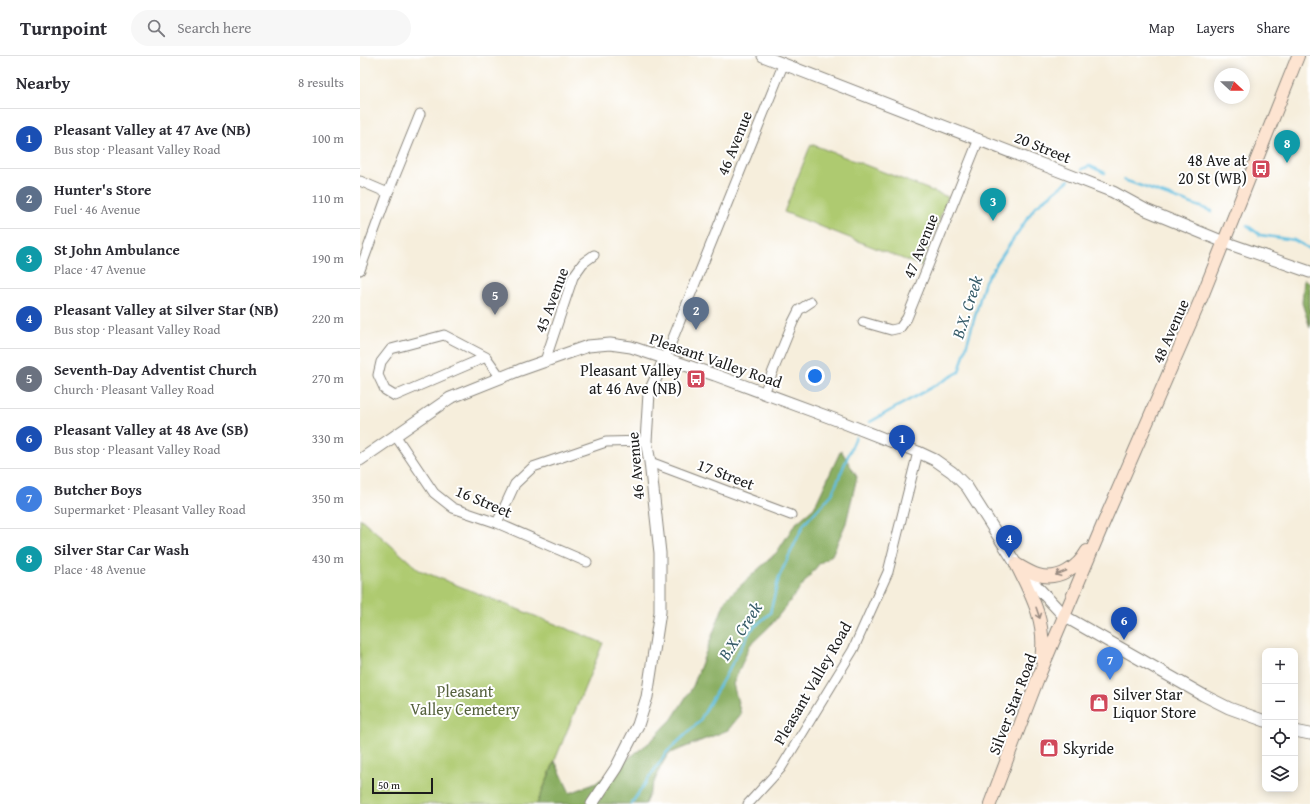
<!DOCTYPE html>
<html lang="en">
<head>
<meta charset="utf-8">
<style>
  body { margin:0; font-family:"Gentium Book Plus",serif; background:#f7f7f7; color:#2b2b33 }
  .controls { position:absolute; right:12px; bottom:12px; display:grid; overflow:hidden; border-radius:8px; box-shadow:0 2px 10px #0003 }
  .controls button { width:36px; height:36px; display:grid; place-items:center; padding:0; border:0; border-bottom:1px solid #e1e1e2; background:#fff; color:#2b2b33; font:20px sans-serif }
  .compass { position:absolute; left:854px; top:12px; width:36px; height:36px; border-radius:50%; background:#fff; box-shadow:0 2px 10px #0003; rotate:112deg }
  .scale { position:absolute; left:12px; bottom:10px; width:61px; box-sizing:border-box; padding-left:4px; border:2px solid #1c1c1c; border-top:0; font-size:11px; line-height:14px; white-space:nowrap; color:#1c1c1c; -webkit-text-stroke:3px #fff; paint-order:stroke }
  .you { position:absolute; left:455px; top:320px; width:14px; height:14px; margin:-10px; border:3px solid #fff; border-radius:50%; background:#1a73e8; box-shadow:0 0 0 6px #1a73e833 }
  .badge { display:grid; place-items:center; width:26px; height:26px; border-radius:50%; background:#1a73e8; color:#fff; font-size:13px; font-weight:700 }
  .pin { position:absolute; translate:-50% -33px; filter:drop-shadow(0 1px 2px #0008) }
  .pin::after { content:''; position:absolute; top:21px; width:14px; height:12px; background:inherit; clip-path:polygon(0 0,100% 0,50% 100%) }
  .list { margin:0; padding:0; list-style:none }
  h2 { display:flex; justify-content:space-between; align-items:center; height:52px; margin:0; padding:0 16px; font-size:17px }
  h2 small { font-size:13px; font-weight:400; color:#7c7c81 }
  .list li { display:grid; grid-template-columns:26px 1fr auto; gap:12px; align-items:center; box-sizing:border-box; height:60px; padding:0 16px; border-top:1px solid #e1e1e2 }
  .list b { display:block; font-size:15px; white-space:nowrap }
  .list p { margin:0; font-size:13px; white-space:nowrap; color:#7c7c81 }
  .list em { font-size:13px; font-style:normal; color:#7c7c81 }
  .icon { flex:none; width:22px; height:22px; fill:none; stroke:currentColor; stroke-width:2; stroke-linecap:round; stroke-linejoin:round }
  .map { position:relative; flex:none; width:950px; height:748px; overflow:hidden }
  header { display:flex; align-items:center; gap:24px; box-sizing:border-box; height:56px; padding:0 20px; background:#fff; border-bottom:1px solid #e1e1e2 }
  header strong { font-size:19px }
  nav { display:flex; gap:22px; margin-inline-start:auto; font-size:14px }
  .search { width:280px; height:36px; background:#f7f7f7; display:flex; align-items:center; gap:10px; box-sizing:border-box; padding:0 14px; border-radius:22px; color:#7c7c81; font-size:15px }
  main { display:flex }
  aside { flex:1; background:#fff }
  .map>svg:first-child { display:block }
  .green { fill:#aeca70; stroke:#657346 }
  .forest { fill:#8aae62; stroke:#53653f }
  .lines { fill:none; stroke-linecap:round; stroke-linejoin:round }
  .stream { stroke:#62bfe0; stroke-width:2.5 }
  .minor-casing { stroke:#89857c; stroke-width:11 }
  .tertiary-casing { stroke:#89857c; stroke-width:13 }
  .secondary-casing { stroke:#89857c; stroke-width:14 }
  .minor { stroke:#fff; stroke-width:9 }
  .tertiary { stroke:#fff; stroke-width:11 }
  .secondary { stroke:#fde4d1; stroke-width:12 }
  .oneway { stroke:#988a80 }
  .labels { text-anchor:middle; stroke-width:4; stroke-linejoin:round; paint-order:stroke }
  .street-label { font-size:16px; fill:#1c1c1c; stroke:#fff }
  .poi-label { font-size:16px; fill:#1c1c1c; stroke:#fff; text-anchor:end }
  .park-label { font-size:16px; fill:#56623e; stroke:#fff }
  .water-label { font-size:17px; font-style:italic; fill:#385d6a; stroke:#fff }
</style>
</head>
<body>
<header>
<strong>Turnpoint</strong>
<div class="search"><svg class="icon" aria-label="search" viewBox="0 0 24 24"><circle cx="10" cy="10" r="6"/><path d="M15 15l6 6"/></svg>Search here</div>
<nav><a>Map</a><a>Layers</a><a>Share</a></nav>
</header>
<main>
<aside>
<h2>Nearby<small>8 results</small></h2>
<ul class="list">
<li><span class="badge" style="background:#1a4fb4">1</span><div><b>Pleasant Valley at 47 Ave (NB)</b><p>Bus stop · Pleasant Valley Road</p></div><em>100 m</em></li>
<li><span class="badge" style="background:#5c6f8a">2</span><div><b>Hunter's Store</b><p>Fuel · 46 Avenue</p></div><em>110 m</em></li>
<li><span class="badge" style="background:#0f9aa8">3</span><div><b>St John Ambulance</b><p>Place · 47 Avenue</p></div><em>190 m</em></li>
<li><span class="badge" style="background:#1a4fb4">4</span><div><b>Pleasant Valley at Silver Star (NB)</b><p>Bus stop · Pleasant Valley Road</p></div><em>220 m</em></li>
<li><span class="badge" style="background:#6b7280">5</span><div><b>Seventh-Day Adventist Church</b><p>Church · Pleasant Valley Road</p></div><em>270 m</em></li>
<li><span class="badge" style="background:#1a4fb4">6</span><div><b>Pleasant Valley at 48 Ave (SB)</b><p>Bus stop · Pleasant Valley Road</p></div><em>330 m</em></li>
<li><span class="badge" style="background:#3f7fe0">7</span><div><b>Butcher Boys</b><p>Supermarket · Pleasant Valley Road</p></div><em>350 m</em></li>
<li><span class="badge" style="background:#0f9aa8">8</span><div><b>Silver Star Car Wash</b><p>Place · 48 Avenue</p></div><em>430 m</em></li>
</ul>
</aside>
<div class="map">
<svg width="950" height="748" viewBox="0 0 950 748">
  <rect width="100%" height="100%" fill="#fff"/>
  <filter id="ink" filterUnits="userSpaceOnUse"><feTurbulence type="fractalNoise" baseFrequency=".025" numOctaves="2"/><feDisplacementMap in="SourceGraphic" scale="8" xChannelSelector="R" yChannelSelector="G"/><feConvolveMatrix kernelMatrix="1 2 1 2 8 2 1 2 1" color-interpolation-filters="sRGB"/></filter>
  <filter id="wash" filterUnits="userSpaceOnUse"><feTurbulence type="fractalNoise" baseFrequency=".012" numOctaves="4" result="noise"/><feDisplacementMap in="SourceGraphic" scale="16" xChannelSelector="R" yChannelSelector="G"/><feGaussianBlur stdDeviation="0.9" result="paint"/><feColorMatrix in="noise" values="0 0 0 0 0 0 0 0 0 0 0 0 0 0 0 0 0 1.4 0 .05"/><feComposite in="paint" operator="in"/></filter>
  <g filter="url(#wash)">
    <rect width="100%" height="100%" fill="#f6eedc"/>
    <!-- green -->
    <path class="green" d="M451 88 588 141 561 210 424 156Z
      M0 462 59 514 243 587 177 748H0Z"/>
    <!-- forest -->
    <path class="forest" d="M944 223 950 228V272L942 247Z
      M481 394 497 421 486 467 472 499 459 508 412 568 390 589 373 628 381 658 368 674 308 698 301 710 285 748H177L195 705 210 737 236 727 290 686 312 663 333 630 366 543 417 496 435 468 454 452Z"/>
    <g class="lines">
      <!-- stream -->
      <path class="stream" d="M722 113 730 110 745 117
        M764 124 852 155
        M887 169 900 179 934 184 950 193
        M510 366 599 316 625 225 675 151 709 124
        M271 748 307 696 339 666 391 574 410 557 419 521 444 468 472 438 496 381"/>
    </g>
  </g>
  <g filter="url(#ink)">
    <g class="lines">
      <defs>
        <path id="minor" d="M0 125 28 137
          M0 214 28 137 60 58
          M503 266 531 274 540 272 547 262 619 83
          M126 301 35 340 25 334 18 319 21 306 31 293 84 279 126 301 141 322
          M305 302 423 9
          M185 305 213 221 223 207 234 199
          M404 337 433 266 439 254 451 246
          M35 379 74 437 93 452 137 467 227 506
          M290 406 431 459
          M137 467 155 428 173 411 246 386 286 385
          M388 748 421 712 493 594 528 516 558 396"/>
        <path id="tertiary" d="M403 0 694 113 753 136 786 154 864 186 950 216
          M0 404 90 342 160 314 228 290 250 288 271 291 355 319 474 363 558 396 575 404 592 416 607 431 656 508 704 560 843 639 869 652 905 665
          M935 675 950 678
          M232 748 256 712 278 669 287 641 300 556V497L290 406 286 385 289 337 305 302"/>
        <path id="secondary" d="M656 508C672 540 687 567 681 603
          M656 508C663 512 671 517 678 519 699 525 718 511 727 495
          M630 748 678 622 743 468 843 238 938 0"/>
      </defs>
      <!-- minor casing -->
      <use href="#minor" class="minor-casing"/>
      <!-- tertiary casing -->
      <use href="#tertiary" class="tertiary-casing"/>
      <!-- secondary casing -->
      <use href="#secondary" class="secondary-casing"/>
      <!-- minor -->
      <use href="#minor" class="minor"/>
      <!-- tertiary -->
      <use href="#tertiary" class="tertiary"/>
      <!-- secondary -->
      <use href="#secondary" class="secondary"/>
    </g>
    <!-- one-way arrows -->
    <defs><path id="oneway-shaft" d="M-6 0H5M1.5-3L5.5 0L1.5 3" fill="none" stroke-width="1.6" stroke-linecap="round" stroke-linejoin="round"/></defs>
    <g class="oneway">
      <use href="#oneway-shaft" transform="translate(701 517) rotate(159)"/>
      <use href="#oneway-shaft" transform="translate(678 557) rotate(71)"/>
    </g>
  </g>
  <!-- icons -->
  <defs>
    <symbol id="bus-square" viewBox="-11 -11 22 22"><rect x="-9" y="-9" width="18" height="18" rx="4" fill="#d1495b" stroke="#fff"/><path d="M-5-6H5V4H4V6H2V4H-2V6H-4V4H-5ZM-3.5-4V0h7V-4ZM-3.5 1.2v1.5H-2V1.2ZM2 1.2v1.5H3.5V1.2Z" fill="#fff"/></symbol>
    <symbol id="shop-square" viewBox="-11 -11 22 22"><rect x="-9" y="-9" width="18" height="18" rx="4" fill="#d1495b" stroke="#fff"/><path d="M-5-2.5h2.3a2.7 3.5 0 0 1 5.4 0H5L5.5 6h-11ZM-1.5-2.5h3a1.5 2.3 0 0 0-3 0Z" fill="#fff"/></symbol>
  </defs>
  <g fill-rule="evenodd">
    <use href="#bus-square" x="890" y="102" width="22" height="22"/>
    <use href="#bus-square" x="325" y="312" width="22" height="22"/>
    <use href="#shop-square" x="728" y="636" width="22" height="22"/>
    <use href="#shop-square" x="678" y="681" width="22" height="22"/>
  </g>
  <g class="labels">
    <!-- street labels -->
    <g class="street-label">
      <text transform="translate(374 87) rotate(-68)" y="6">46 Avenue</text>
      <text transform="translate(683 91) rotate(22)" y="6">20 Street</text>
      <text transform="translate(560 190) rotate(-68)" y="6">47 Avenue</text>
      <text transform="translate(191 244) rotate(-69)" y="6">45 Avenue</text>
      <text transform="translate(810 275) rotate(-66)" y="6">48 Avenue</text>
      <text transform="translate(356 304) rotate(19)" y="6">Pleasant Valley Road</text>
      <text transform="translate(275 410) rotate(-95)" y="6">46 Avenue</text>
      <text transform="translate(366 418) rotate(21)" y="6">17 Street</text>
      <text transform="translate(124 445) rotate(23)" y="6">16 Street</text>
      <text transform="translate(452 627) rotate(-60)" y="6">Pleasant Valley Road</text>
      <text transform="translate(652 648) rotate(-69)" y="6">Silver Star Road</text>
    </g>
    <!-- poi labels -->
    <g class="poi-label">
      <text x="887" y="110">48 Ave at<tspan x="887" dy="18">20 St (WB)</tspan></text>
      <text x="322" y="320">Pleasant Valley<tspan x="322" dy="18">at 46 Ave (NB)</tspan></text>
      <text x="753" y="644" text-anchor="start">Silver Star<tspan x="753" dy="18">Liquor Store</tspan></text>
      <text x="703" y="698" text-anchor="start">Skyride</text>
    </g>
    <!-- park labels -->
    <g class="park-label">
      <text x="105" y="641">Pleasant<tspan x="105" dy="18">Valley Cemetery</tspan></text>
    </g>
    <!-- water labels -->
    <g class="water-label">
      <text transform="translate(607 251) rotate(-72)" y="6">B.X. Creek</text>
      <text transform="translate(380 575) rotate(-57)" y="6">B.X. Creek</text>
    </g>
  </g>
</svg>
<div class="controls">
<button>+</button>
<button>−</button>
<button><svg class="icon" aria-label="locate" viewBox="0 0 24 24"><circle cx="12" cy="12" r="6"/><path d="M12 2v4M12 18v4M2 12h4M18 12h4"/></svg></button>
<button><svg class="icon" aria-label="layers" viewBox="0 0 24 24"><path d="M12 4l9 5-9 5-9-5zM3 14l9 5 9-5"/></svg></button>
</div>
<svg class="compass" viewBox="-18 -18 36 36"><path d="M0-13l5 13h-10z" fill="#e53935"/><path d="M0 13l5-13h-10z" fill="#7c7c81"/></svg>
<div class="scale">50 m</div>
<div class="you"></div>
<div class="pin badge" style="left:542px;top:402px;background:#1a4fb4">1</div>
<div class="pin badge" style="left:336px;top:274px;background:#5c6f8a">2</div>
<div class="pin badge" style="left:633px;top:165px;background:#0f9aa8">3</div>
<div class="pin badge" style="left:649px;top:502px;background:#1a4fb4">4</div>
<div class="pin badge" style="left:135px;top:259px;background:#6b7280">5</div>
<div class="pin badge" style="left:764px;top:584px;background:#1a4fb4">6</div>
<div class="pin badge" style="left:750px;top:624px;background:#3f7fe0">7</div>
<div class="pin badge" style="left:927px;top:107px;background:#0f9aa8">8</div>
</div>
</main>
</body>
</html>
